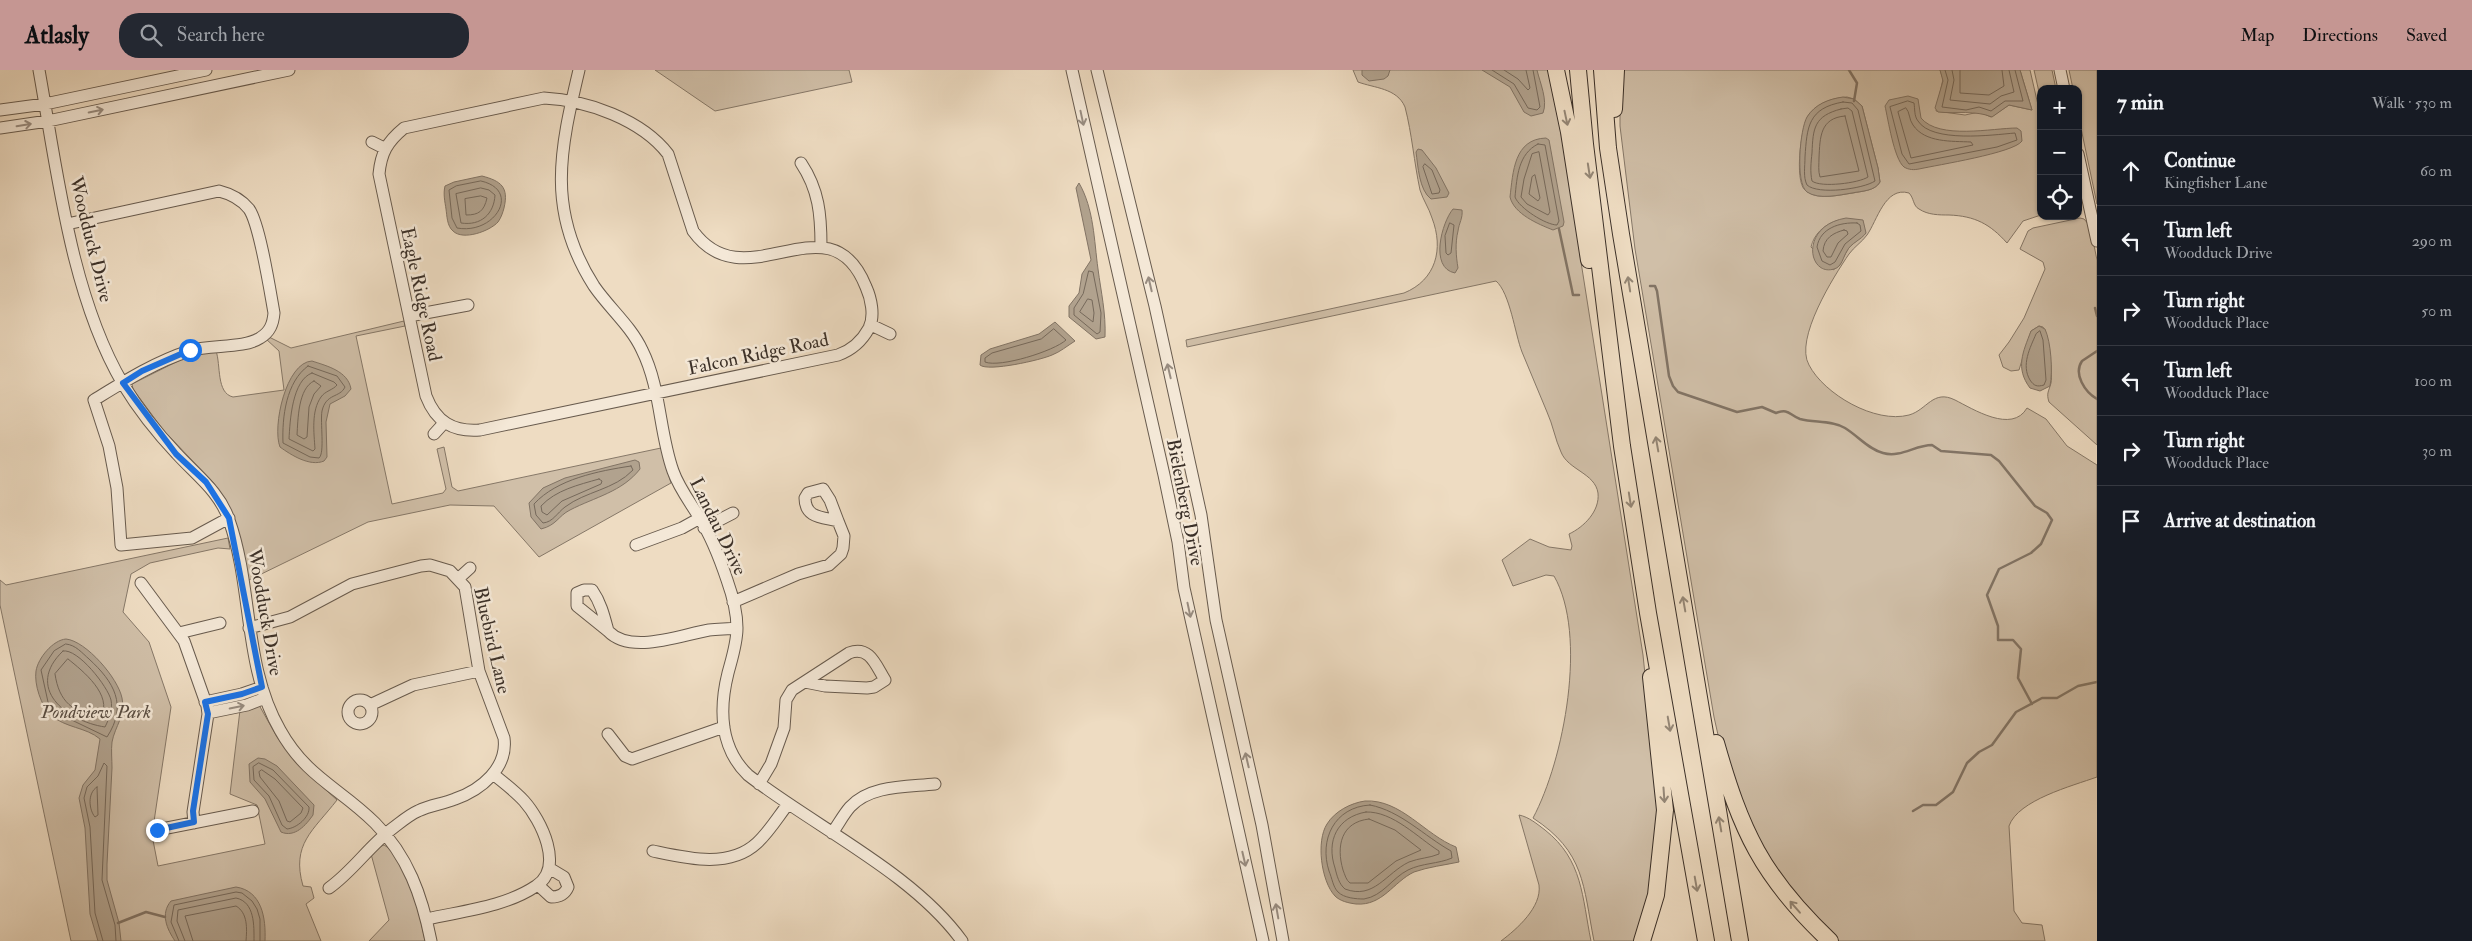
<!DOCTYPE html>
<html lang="en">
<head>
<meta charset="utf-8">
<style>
  body { margin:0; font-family:"IM FELL Double Pica",serif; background:#242831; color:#f1f3f6 }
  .controls { position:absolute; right:15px; top:15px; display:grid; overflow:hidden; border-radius:10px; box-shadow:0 1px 4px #0004 }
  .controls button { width:45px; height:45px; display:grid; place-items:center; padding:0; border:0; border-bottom:1px solid #363941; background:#171b24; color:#f1f3f6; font:25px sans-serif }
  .stop { position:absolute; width:15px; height:15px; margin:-11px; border:4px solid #1a73e8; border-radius:50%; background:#fff }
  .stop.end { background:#1a73e8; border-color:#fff; box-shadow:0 1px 5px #0008 }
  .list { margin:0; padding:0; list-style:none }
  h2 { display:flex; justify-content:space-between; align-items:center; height:65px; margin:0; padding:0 20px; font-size:21px }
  h2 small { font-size:16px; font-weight:400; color:#9ea1a6 }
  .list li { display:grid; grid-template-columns:32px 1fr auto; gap:15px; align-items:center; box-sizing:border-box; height:70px; padding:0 20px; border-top:1px solid #363941 }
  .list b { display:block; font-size:19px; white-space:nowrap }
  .list p { margin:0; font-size:16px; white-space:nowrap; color:#9ea1a6 }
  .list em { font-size:16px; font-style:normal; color:#9ea1a6 }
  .icon { flex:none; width:28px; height:28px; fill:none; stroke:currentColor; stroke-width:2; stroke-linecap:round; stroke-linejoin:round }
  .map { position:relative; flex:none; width:2097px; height:871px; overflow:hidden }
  header { display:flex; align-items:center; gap:30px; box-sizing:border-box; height:70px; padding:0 25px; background:#c59692; color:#111 }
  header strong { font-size:24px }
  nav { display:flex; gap:28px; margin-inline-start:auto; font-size:18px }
  .search { width:350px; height:45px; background:#242831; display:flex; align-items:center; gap:12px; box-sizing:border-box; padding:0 18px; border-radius:20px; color:#9ea1a6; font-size:19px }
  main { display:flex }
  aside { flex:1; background:#171b24 }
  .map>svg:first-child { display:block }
  .green { fill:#d0bfa8; stroke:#867868; fill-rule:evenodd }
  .water { fill:#b1a28e; stroke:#827465 }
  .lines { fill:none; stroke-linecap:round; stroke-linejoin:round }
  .shore { stroke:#76695b; stroke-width:1 }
  .stream { stroke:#827465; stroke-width:2.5 }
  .minor-casing { stroke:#685b4e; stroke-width:13 }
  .highway-casing { stroke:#3b3028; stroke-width:18 }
  .minor { stroke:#f4e8d7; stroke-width:11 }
  .highway { stroke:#eedcc2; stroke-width:16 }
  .oneway { stroke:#988c80 }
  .oneway2 { stroke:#948675 }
  .route { stroke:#1a73e8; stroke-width:6 }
  .labels { text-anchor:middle; stroke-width:5; stroke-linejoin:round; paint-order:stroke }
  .street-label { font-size:19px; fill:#3b3028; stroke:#f4e8d7 }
  .park-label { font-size:19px; font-style:italic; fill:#594d42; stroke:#f4e8d7 }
</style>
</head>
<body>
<header>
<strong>Atlasly</strong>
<div class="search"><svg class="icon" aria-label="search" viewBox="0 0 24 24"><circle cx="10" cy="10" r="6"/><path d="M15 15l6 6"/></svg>Search here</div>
<nav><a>Map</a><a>Directions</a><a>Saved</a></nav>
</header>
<main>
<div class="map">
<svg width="2097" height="871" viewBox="0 0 2097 871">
  <rect width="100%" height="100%" fill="#eedcc2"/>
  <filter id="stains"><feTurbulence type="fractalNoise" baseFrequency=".004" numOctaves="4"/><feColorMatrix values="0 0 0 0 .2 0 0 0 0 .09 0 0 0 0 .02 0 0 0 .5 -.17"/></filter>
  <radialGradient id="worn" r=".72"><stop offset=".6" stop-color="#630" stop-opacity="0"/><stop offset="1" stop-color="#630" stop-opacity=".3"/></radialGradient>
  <!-- green -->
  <path class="green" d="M655 0H849L852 12 715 41Z
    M1353 0H1550L1573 129 1581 192 1643 585 1658 731 1655 797 1636 871H1594C1583 815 1585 782 1533 748 1564 690 1588 565 1554 506L1546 505 1513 516 1502 490 1530 469 1549 477 1571 480 1572 476 1569 464C1584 457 1600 441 1598 423 1595 403 1568 400 1561 382 1555 369 1553 355 1547 342 1539 322 1530 302 1522 282 1515 264 1510 223 1496 211L1187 277 1186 270 1404 223C1436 210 1444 179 1432 148 1429 138 1423 130 1420 120 1414 92 1412 64 1405 37 1397 18 1374 18 1358 12Z
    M1620 0H1940L1943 9 1936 41 1965 45 1979 42 1991 47 2009 35 2032 40 2020 0H2030L2041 48V145L2023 151 2007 173C1990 154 1975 146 1949 145 1939 145 1928 145 1919 139 1913 136 1914 128 1909 123 1885 116 1877 151 1867 165 1862 172 1854 177 1849 184 1834 206 1794 269 1809 295 1824 324 1875 354 1909 345 1927 340 1933 319 1955 330 1973 339 2012 364 2027 338L2046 349 2067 376 2097 395V707C2072 716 2018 730 2009 756L2014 841 2022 853 2042 855 2045 871H1835L1771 799 1723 687 1714 647 1635 179 1620 56ZM1847 27 1854 29 1862 36 1878 98 1880 112C1875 121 1862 121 1853 123 1838 125 1817 131 1805 120 1794 111 1801 53 1810 43 1820 32 1833 28 1847 27ZM1836 151 1866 163 1849 177 1839 196 1833 200 1811 177C1814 164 1824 155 1836 151Z
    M2034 0H2052L2056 19H2041V31Z
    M2069 0H2097V134L2078 44V19H2073Z
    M2080 148 2084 149 2090 156 2097 190V375L2049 332C2046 323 2049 321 2051 313 2053 302 2048 267 2043 257L2039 256 2031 261 2019 300 2011 301 2003 297 1999 285 2009 272 2024 248 2045 199 2043 192 2020 179 2028 161 2033 158Z
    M404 251 405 256 356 266 392 434 443 423 446 419 437 379 444 377 452 417 458 421 661 378 671 413 539 487 494 436 450 435 368 452 247 511 227 432 213 412 164 361 133 319 132 314 186 287 216 281C221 295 216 323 233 327L284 320 279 281 266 269 269 267 291 278Z
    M228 468 230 479 218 478 150 493 131 504 123 542 149 572 171 637 152 765 158 796 265 774 257 735 230 724 240 640 259 635 277 667 297 694 337 730C313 761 291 774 303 816L311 817 314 828 306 834 321 871H71L0 535V510L6 515Z
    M1519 745C1529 747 1537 754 1545 760 1583 790 1582 827 1591 871H1501C1517 859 1542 837 1539 815Z
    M384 775C406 786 421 848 425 871H369L389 850 371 784 379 777Z"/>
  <!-- water -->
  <path class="water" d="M1362 0H1390L1388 6 1384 9 1369 11 1362 5Z
    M1482 0H1537C1540 13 1548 30 1543 43L1531 46 1524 42 1510 17Z
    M1940 0H2020L2032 40 2009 35 1992 47C1975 40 1957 44 1938 42L1935 38 1943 11Z
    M1908 26 1918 29 1921 48C1939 70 1993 58 2017 58L2021 61 2022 71C2014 83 1937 95 1919 99 1914 100 1909 100 1904 97 1894 89 1888 49 1885 36L1889 30Z
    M1843 27 1854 29 1862 36 1878 98 1880 112C1875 121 1862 121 1852 123 1839 125 1819 130 1807 122 1795 113 1800 59 1807 47 1815 34 1829 29 1843 27Z
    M1546 68 1549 70 1564 152 1563 156 1553 160C1538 154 1514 144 1510 127 1513 102 1514 69 1546 68Z
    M1418 79 1422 80 1436 98 1449 123 1447 127 1431 129C1419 120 1418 96 1416 82Z
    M482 106C501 111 509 117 504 138 503 142 501 148 498 152 490 161 463 171 453 161 447 156 447 146 446 139 445 132 443 124 445 116L454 112Z
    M1079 113C1094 139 1094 170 1098 199 1101 222 1106 243 1105 267L1096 269 1069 247V236L1079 223 1082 204 1091 190 1076 118Z
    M1453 139 1462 140C1463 148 1459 153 1458 161 1455 173 1456 186 1458 198L1455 203C1429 198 1442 152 1453 139Z
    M1846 148 1863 150 1866 163C1861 170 1851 173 1847 181 1843 187 1842 197 1834 199 1808 207 1799 156 1846 148Z
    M1055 252 1075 271C1067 276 1060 282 1052 285 1041 290 988 302 980 295L981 285 990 279 1039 264Z
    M2039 256 2045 259C2051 272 2053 301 2050 316L2040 321 2030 318C2015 298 2023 282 2031 261Z
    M312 291C327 296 348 301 351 319L345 326 330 334 326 352 327 387 324 391C310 397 291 385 280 377 272 357 286 292 312 291Z
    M635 390 639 392 640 399C622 422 595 427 570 440 558 446 557 455 541 459L531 447 529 433 543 418 565 408Z
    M66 569C86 571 118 608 122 628 126 645 115 656 112 672 111 680 112 690 112 698 110 730 109 762 107 794V810L119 853 121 871H98L90 844 85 758 79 728 83 715 95 700 100 669C86 657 65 658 51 645 41 636 34 614 36 601 38 588 53 570 66 569Z
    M258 688 265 689 277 696 314 735 313 745C306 755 295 768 281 762L265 729 250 712 249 694Z
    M1365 731C1401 729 1425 765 1456 777L1459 792C1445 795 1428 797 1414 802 1393 812 1383 836 1356 834 1348 833 1340 831 1335 826 1321 811 1316 771 1327 754 1335 741 1351 733 1365 731Z
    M236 817C262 821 266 848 265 871H175C167 859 160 844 171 831Z"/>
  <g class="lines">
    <!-- shore -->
    <path class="shore" d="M1492 0 1514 14 1528 38 1537 40 1540 37 1533 0
      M1504 0 1518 9 1528 20 1530 18 1526 0
      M1945 0 1948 10 1942 37 1966 40 1979 37 1991 41 2005 31H2023L2015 0
      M1952 0 1954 10 1950 30 1990 34 2001 26 2014 22 2009 0
      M1960 0V23L1989 25 2004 16 2002 0
      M1908 31 1914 33C1915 39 1914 46 1918 51 1932 73 1992 65 2015 63L2017 70 1997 77 1909 94 1902 84 1890 37Z
      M1843 32 1852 33 1858 40 1875 111C1863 119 1818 125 1807 115 1803 107 1805 97 1805 87 1807 57 1808 38 1843 32Z
      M1906 38C1910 42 1909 50 1913 55 1925 73 1952 71 1971 72L1973 75 1911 88 1898 42Z
      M1841 39 1848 38 1852 41 1868 107C1859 113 1821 118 1812 111 1810 102 1811 92 1812 83 1813 58 1814 46 1841 39Z
      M1845 46 1859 101 1820 107C1818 101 1819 94 1819 88 1820 67 1820 48 1845 46Z
      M1538 74 1545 75 1559 151 1557 155C1546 155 1519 138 1515 127 1517 107 1518 84 1538 74Z
      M1539 82 1550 142 1548 145 1527 134 1521 127 1524 109 1532 84Z
      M1425 94 1432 100 1440 120 1439 123 1432 124 1423 97Z
      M1535 105 1540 128 1538 131 1529 124 1532 107Z
      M481 111C522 120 495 165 457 158L452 148 449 120 456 116Z
      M481 118 489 120 495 125C494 144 481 156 461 153L456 124Z
      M481 126 487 128C484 141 479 145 466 145L465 129Z
      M1450 153 1454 155 1451 183 1448 185 1446 183 1445 166Z
      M1857 153 1860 155 1861 161 1845 174 1835 192 1830 195 1822 191 1817 177C1820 158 1840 152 1857 153Z
      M1844 160 1847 161 1848 164 1838 173 1831 187H1827L1823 181C1824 168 1833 163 1844 160Z
      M1089 201 1093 202 1101 243 1100 262 1097 264 1074 245V238L1083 224Z
      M1088 229 1092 230 1094 243 1093 252 1080 242Z
      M1054 259 1066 270C1054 281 1000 298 985 292V288L992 283 1041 269Z
      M2040 261 2043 270 2046 310 2044 315C2037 317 2034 316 2030 310 2021 295 2030 278 2036 264Z
      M308 296 337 306 345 317C340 328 326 323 322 341 320 352 325 383 319 388L310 387 283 373C282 347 286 312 308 296Z
      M312 303 334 312 337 315C333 320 325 321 321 327 311 341 314 363 315 379L313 381 289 369C290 351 292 310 312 303Z
      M314 311 321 316 314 324 309 337 307 367 304 369 297 365C298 350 298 318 314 311Z
      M631 396 633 400C614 420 586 421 565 437 557 443 553 452 543 453L536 445 534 434C557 409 598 401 631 396Z
      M599 409 602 411 601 414 562 431 547 445 542 442 541 436C556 420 578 415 599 409Z
      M66 574C76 575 82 583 89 589 114 612 128 635 107 667L55 642 48 632 41 600 54 581Z
      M63 581C78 578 108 617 111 630 113 639 109 649 105 657 66 651 24 618 63 581Z
      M68 589C83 601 113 625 101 647 73 643 59 632 55 604Z
      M259 693 273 700 309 737C310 747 297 758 287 759L282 755 269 726 254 710 253 697Z
      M262 700 275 709 303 738 301 743 290 752 287 751 279 731 260 707 259 702Z
      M97 717 98 745 95 747C89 740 87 723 97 717Z
      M1370 735C1401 741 1424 766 1451 781L1452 788C1438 794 1422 793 1408 800 1392 808 1383 826 1364 829 1356 829 1344 828 1338 822 1333 817 1332 808 1329 801 1319 770 1334 737 1370 735Z
      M1366 742C1393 741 1418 768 1439 781V784C1430 788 1419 788 1409 792 1386 803 1374 830 1345 819 1339 814 1337 806 1335 798 1326 771 1337 747 1366 742Z
      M1369 749 1395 760 1421 780 1396 791 1368 813H1350C1346 810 1345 805 1343 800 1336 776 1341 752 1369 749Z
      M103 871 95 843 90 757 84 728 87 717 98 706 104 693 107 696 102 810 115 855 116 871
      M179 871 171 852 174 835 236 822 242 823 252 831 257 839 260 849V871
      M185 871 177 851 178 840 236 828C255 832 254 856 254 871
      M193 871 185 846 236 836C248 843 247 859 246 871"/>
    <!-- stream -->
    <path class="stream" d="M1849 0 1857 13 1854 31
      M1559 159 1572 220 1573 225H1579
      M1650 216H1655L1657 221 1669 306 1673 316 1678 322 1737 342 1762 337 1776 343C1789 338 1789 345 1800 349 1815 353 1831 350 1845 358 1858 366 1868 379 1883 383 1901 388 1915 375 1932 375L1941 381 1991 385 1999 391 2035 436 2047 443 2052 450 2041 474 2031 483 1999 499 1987 525 1998 556V570H2013L2021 579 2018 608 2032 634
      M2095 238 2097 246
      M2097 281 2082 291C2073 304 2085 322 2097 329
      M1913 741 1923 735H1936L1953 722 1967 693 1979 682 1992 675 2016 642 2042 628H2057L2078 616 2097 612
      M118 853 146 842 165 847"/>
    <defs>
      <path id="minor" d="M39 0C57 100 71 226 123 314 137 337 159 365 177 384 196 405 220 422 229 450 253 517 243 596 280 660 306 707 340 718 375 753 408 786 422 826 431 871
        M579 0C560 80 546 141 594 216 609 238 631 256 642 280 661 318 659 362 673 401 679 418 690 432 699 447 711 466 720 489 727 510 732 524 737 543 737 558 737 573 732 588 728 603 719 639 720 678 748 705 815 757 913 803 962 871
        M1072 0 1164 405 1178 472 1184 518 1263 871
        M1097 0 1155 236 1201 445 1216 550 1262 755 1283 871
        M2060 0 2064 19
        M544 28C587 30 642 50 668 84L693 161C746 234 829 124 866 217 871 228 875 246 869 258 862 271 852 280 838 285L480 360C453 362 436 352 426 326L379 104C381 83 387 72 404 58Z
        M0 40 45 34 206 0
        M0 58 48 51 289 0
        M372 72 384 78
        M2078 84 2097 171
        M801 93C819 120 821 145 821 176
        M67 154 219 121C231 124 241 129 249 139 260 155 270 221 274 243 273 254 270 262 260 268 243 279 210 274 189 281 155 292 125 311 94 330L109 376 117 418 121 475 192 468 229 448
        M409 246 468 235
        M871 255 890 264
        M434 364 444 353
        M704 458 733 443
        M636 475 682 458 700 448
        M459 508 470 498
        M141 513 184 571 207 636 208 644 193 742 194 753
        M584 520H592C601 533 604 546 608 561L577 536V523Z
        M733 532 798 504 829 495 841 484 843 478 844 466 838 451C822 447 805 448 805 428L808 423 823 419 830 430 838 451
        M249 558 290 547 352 514 421 496 430 495 450 501 465 517 479 601 504 668C508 698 481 720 455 729 443 734 430 735 418 741 409 745 401 752 393 758 369 776 353 801 329 818
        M608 561C631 585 680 565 709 560 719 559 728 559 737 558
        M179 563 220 553
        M348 642a12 12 0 1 1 24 0a12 12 0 1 1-24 0Z
        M205 632 242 624 262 617
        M370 635 413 615 479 601
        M208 643 247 635 265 628
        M608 664 625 686 632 689 724 657
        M759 714 771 694 784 658 786 630 792 620 849 583C870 575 876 596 885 610L874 617 867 618 825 616 805 612
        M157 760 253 741
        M832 763C838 755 843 745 850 737 870 715 906 717 935 714
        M653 781C686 788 729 799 757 773 769 762 778 747 788 734
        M538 815 551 827C560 827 565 824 568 817L564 807 549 798
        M427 849C462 841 505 837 536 816 565 798 541 750 524 731 515 721 504 713 493 704"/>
      <path id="highway" d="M1556 0 1569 62 1589 190
        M1578 0 1585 74 1622 376 1648 543 1706 871
        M1602 0 1608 78 1621 164 1740 871
        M1614 39 1616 0
        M1716 673C1741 761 1762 807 1830 871
        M1642 871 1656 825 1665 740 1651 607"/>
    </defs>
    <!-- minor casing -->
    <use href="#minor" class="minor-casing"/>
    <!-- highway casing -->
    <use href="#highway" class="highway-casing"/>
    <!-- minor -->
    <use href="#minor" class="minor"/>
    <!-- highway -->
    <use href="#highway" class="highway"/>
  </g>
  <!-- one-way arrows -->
  <defs><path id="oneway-shaft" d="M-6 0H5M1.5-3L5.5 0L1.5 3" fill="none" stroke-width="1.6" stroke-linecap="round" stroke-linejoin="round" transform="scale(1.25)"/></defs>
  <g class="oneway">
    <use href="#oneway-shaft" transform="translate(96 41) rotate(-12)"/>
    <use href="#oneway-shaft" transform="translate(1082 48) rotate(78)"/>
    <use href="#oneway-shaft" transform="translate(24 55) rotate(-9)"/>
    <use href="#oneway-shaft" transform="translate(1150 214) rotate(-103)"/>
    <use href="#oneway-shaft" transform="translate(1169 301) rotate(-103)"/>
    <use href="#oneway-shaft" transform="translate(1189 540) rotate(78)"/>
    <use href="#oneway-shaft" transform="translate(237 637) rotate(-12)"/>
    <use href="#oneway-shaft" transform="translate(1247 690) rotate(-103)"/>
    <use href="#oneway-shaft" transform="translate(1244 789) rotate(77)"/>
    <use href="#oneway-shaft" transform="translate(1277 841) rotate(-100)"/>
  </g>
  <g class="oneway2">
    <use href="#oneway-shaft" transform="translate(1566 48) rotate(78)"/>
    <use href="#oneway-shaft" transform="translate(1589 101) rotate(81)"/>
    <use href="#oneway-shaft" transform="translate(1629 214) rotate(-99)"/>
    <use href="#oneway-shaft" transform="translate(1657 374) rotate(-100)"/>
    <use href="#oneway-shaft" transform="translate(1630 430) rotate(81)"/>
    <use href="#oneway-shaft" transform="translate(1684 534) rotate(-100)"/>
    <use href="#oneway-shaft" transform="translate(1669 654) rotate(80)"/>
    <use href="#oneway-shaft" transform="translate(1664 725) rotate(86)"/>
    <use href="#oneway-shaft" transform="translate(1720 754) rotate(-100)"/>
    <use href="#oneway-shaft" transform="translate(1696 814) rotate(80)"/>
    <use href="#oneway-shaft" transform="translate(1795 837) rotate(-131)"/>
  </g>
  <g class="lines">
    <!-- route -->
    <path class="route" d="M157 760 194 752 193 741 208 644 205 632 242 624 262 617 229 448 206 412 176 384 123 313 142 301 190 280"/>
  </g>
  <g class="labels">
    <!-- street labels -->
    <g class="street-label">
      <text transform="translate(92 169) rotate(76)" y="7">Woodduck Drive</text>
      <text transform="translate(422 224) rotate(78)" y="7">Eagle Ridge Road</text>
      <text transform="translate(758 283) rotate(-12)" y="7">Falcon Ridge Road</text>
      <text transform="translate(1186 432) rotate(79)" y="7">Bielenberg Drive</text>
      <text transform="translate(719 456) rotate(64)" y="7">Landau Drive</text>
      <text transform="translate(266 542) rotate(80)" y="7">Woodduck Drive</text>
      <text transform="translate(493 570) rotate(77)" y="7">Bluebird Lane</text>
    </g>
    <!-- park labels -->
    <g class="park-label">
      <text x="96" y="648">Pondview Park</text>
    </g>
  </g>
  <rect width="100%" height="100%" filter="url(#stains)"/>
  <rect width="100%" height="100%" fill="url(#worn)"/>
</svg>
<div class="controls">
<button>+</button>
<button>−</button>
<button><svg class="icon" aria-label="locate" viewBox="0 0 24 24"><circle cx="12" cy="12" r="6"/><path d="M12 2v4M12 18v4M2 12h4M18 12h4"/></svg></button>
</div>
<div class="stop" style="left:190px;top:280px"></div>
<div class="stop end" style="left:157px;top:760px"></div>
</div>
<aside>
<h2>7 min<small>Walk · 530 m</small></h2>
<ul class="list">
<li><svg class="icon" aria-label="ahead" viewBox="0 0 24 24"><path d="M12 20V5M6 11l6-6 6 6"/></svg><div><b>Continue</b><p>Kingfisher Lane</p></div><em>60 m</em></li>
<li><svg class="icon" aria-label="left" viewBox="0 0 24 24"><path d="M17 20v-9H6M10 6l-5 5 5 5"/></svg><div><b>Turn left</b><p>Woodduck Drive</p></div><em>290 m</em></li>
<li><svg class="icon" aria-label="right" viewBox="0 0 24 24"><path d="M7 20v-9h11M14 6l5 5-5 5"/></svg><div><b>Turn right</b><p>Woodduck Place</p></div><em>50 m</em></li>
<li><svg class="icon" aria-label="left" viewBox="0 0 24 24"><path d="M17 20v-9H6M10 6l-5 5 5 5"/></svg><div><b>Turn left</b><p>Woodduck Place</p></div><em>100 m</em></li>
<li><svg class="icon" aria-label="right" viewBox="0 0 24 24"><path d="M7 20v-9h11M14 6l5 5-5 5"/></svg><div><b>Turn right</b><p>Woodduck Place</p></div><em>30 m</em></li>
<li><svg class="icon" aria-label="arrive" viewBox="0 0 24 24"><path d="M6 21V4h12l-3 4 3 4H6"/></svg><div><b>Arrive at destination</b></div></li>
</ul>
</aside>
</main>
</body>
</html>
